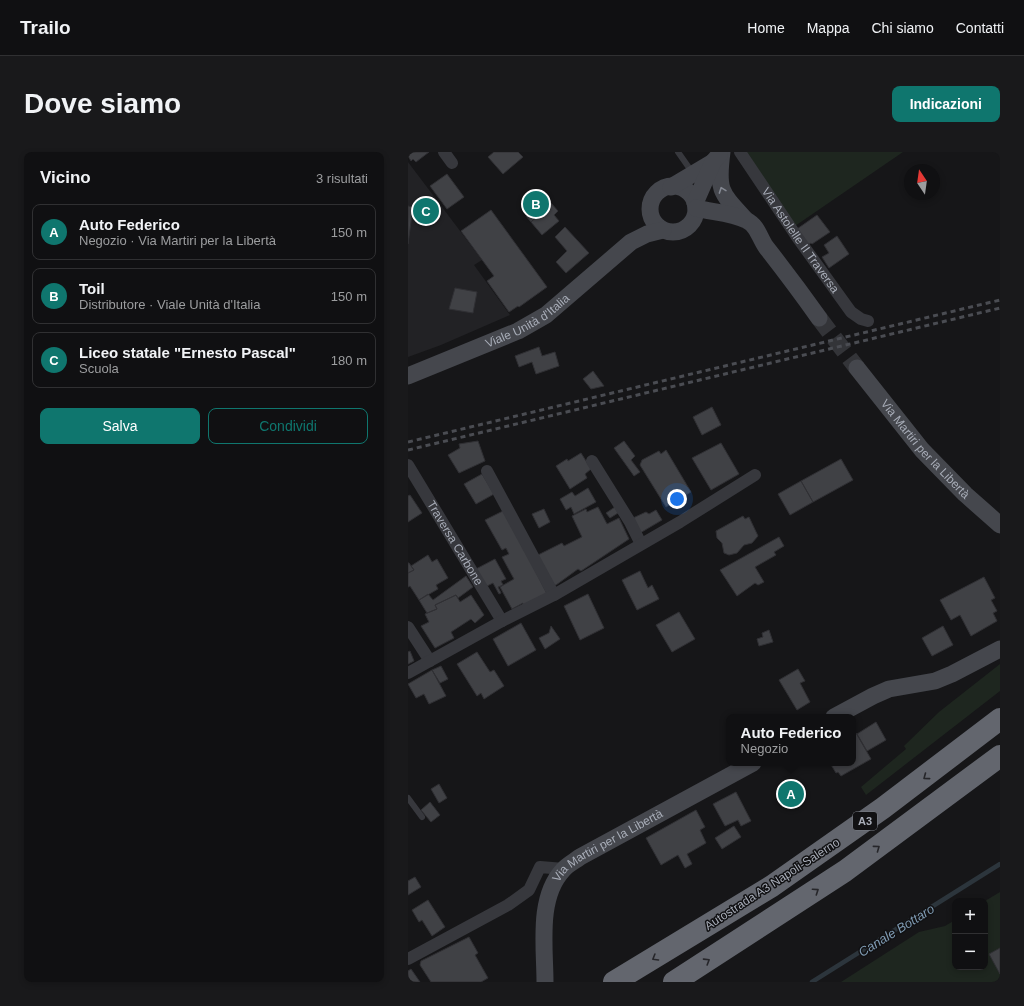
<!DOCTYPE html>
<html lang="it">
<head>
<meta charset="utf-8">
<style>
  body { margin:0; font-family:Arial,sans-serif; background:#19191b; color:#f1f3f6 }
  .controls { position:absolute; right:12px; bottom:12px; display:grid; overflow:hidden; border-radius:8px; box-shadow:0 2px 6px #0003 }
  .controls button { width:36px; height:36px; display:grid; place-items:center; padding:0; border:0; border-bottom:1px solid #303032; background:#101012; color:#f1f3f6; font:20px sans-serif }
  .compass { position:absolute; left:496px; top:12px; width:36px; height:36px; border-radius:50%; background:#101012; box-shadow:0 2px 6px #0003; rotate:347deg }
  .you { position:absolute; left:269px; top:347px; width:14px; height:14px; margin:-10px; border:3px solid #fff; border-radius:50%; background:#1a73e8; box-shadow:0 0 0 6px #1a73e833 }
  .badge { display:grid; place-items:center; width:26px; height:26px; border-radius:50%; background:#0f766e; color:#fff; font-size:13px; font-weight:700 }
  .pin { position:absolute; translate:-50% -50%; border:2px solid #fff; box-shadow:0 1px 4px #0006 }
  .popup { position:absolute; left:318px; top:562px; width:130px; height:52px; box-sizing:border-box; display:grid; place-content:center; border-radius:8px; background:#101012; filter:drop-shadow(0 1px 3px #0005); font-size:13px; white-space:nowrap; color:#9c9d9f }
  .popup b { font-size:15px; color:#f1f3f6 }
  .popup::after { content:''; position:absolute; left:50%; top:100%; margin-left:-8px; border:8px solid transparent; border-top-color:#101012 }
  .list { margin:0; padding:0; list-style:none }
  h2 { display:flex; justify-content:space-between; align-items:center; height:52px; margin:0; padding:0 16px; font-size:17px }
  h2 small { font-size:13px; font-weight:400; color:#9c9d9f }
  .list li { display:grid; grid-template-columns:26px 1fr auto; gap:12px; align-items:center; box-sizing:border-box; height:56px; margin:0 8px 8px; padding:0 8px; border:1px solid #303032; border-radius:8px }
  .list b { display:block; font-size:15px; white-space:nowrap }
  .list p { margin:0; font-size:13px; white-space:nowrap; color:#9c9d9f }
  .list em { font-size:13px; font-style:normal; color:#9c9d9f }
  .actions { display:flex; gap:8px; padding:12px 16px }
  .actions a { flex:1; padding:9px 0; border:1px solid #0f766e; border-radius:8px; text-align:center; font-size:14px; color:#0f766e }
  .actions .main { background:#0f766e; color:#fff }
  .map { position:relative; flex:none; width:592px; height:830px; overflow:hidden; border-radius:8px }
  header { display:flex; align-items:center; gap:24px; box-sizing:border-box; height:56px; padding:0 20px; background:#101012; border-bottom:1px solid #303032 }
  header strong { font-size:19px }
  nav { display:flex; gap:22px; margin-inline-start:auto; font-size:14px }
  .intro { display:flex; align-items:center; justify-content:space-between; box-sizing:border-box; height:96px; padding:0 24px }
  h1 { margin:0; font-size:28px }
  .button { padding:10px 18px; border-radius:8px; background:#0f766e; color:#fff; font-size:14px; font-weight:700 }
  main { display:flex; gap:24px; padding:0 24px }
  aside { flex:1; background:#101012; border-radius:8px; box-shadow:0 2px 6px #0003 }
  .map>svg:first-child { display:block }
  .built { fill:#222225 }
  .green { fill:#1e261f }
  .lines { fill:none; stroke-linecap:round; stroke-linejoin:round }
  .stream { stroke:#2c353c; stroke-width:4.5 }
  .building { fill:#404145; stroke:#303034 }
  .secondary-tunnel { stroke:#333438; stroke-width:17; stroke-dasharray:17 8; stroke-linecap:butt }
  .lane { stroke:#37383d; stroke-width:6 }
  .street { stroke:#37383d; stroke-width:12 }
  .secondary { stroke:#45474d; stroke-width:17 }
  .highway { stroke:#63666e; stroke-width:22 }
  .rail { stroke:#4a4c52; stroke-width:3; stroke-dasharray:5 4; stroke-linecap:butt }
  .oneway { stroke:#858993 }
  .oneway2 { stroke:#26262a }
  .labels { text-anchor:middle; stroke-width:3; stroke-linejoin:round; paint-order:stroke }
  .shield { fill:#111113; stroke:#7b7e86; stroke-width:1 }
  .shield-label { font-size:11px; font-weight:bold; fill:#a8adb8 }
  .street-label { font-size:12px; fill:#a8adb8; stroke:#111113 }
  .water-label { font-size:13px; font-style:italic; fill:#7f9bb3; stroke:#111113 }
</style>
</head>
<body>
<header>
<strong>Trailo</strong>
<nav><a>Home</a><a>Mappa</a><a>Chi siamo</a><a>Contatti</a></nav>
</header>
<div class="intro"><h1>Dove siamo</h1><a class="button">Indicazioni</a></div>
<main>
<aside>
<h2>Vicino<small>3 risultati</small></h2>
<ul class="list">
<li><span class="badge">A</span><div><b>Auto Federico</b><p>Negozio · Via Martiri per la Libertà</p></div><em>150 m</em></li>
<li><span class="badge">B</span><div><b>Toil</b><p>Distributore · Viale Unità d'Italia</p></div><em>150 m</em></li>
<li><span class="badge">C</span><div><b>Liceo statale &quot;Ernesto Pascal&quot;</b><p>Scuola</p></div><em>180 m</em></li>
</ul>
<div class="actions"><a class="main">Salva</a><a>Condividi</a></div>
</aside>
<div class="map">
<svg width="592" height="830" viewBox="0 0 592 830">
  <rect width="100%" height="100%" fill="#161618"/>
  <!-- built -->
  <path class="built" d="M0 10 74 108 66 113 102 163 33 193 0 205Z"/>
  <!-- green -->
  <path class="green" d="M339 0H495L387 74Z
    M592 512V539L458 643 453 635 498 597 496 594 531 560Z
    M592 740V830H433L511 780 537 774 547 768V815H577V749Z"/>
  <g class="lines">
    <!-- stream -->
    <path class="stream" d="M404 830 592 712"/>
  </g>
  <!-- building -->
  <path class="building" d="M0 0H21L8 10 5 7 3 9 0 4Z
    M86 0H110L115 5 95 22 80 5Z
    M39 22 56 45 39 57 22 34Z
    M139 46 143 51 123 70 118 64Z
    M143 51 150 59 146 63 151 69 134 83 123 70Z
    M0 54 5 55 0 92Z
    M83 58 139 135 111 155 110 154 101 160 79 129 86 124 53 79Z
    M409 63 422 80 404 92 403 91 400 93 389 77Z
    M157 75 181 101 158 121 148 110 159 99 147 85Z
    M429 84 441 102 421 116 414 105 421 101 416 93Z
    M47 136 69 140 65 161 41 157Z
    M131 195 134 204 147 200 151 214 128 222 124 210 111 215 107 204Z
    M185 219 196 234 183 237 175 227Z
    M304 255 313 273 294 283 285 265Z
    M70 289 77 309 51 321 40 303 52 296 51 292Z
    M216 289 227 304 223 308 232 320 226 324 206 296Z
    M313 291 331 322 303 338 284 306Z
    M258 298 283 340 258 355 232 313 234 308 251 299 253 302Z
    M173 301 183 317 177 322 179 326 162 337 148 314 159 307 160 309Z
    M433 307 445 328 405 350 393 329Z
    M74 322 86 342 68 352 56 332Z
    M393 329 405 350 382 363 370 342Z
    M180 336 188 350 166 362 163 355 158 358 152 347 164 340 167 344Z
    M2 343 14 361 0 370V344Z
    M190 355 199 372 211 366 221 387 173 419 170 417 148 433 143 434 128 404 154 391 156 394 174 385 164 364 178 357 179 360Z
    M207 355 210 361 202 366 198 361Z
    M136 357 142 370 131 376 124 362Z
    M97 358 139 442 115 454V451L104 457 92 435 106 427 94 405 101 402 98 396 94 398 77 368Z
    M248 358 254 368 232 381 225 366 238 360 241 362Z
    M335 364 337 367 341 365 350 384 344 391 336 393 329 401 321 403 316 401 314 391 309 386 308 379Z
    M371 385 376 394 366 400 368 403 347 415 356 430 350 433 347 431 329 444 312 418Z
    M20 403 24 410 29 407 40 426 28 433 30 437 11 448 2 434 0 435V421L6 418 3 414Z
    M87 407 98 427 93 429 95 433 90 435 93 441 91 442 85 431 77 435 68 417Z
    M0 411H1L6 418 0 421Z
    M232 419 240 436 244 433 251 447 229 458 214 428Z
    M58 424 65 435 50 446 48 443 27 453 29 457 19 461 11 448 20 442 25 448Z
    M576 425 587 446 583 448 589 459 585 461 589 469 563 484 552 463 543 468 532 448Z
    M180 442 196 476 172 488 156 454Z
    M48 443 52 450 63 443 76 463 67 471 63 467 43 480 46 486 27 496 13 474 21 470 17 462 29 457 27 453Z
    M271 460 287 487 264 500 248 473Z
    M113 471 128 498 100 514 85 487Z
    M143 474 152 487 137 497 131 486 141 481Z
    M535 474 545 493 524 504 514 486Z
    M361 478 365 490 351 494 349 487 355 485 354 481Z
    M2 499 6 509 0 512V500Z
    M69 500 82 520 86 518 96 534 76 547 73 541 69 544 49 512Z
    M33 514 40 527 32 531 24 518Z
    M390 517 397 529 392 531 402 550 389 558 371 528Z
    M24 518 38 544 21 552 16 542 8 546 0 532Z
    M468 570 478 588 459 599 449 582Z
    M448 581 463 607 433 624 430 620 428 621 422 611H445V583Z
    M31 632 39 646 31 651 23 637Z
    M328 640 343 669 333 674 330 668 317 674 305 652Z
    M22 650 32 663 23 670 13 658Z
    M288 658 297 675 292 678 298 691 279 702 284 712 277 716 270 703 253 713 238 686Z
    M326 674 333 685 314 697 307 686Z
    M7 725 13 735 0 743V729Z
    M20 748 37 775 24 784 14 768 11 770 4 758Z
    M61 785 70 801 67 803 80 826 73 830H23L12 813 13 809Z
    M592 796V822L581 802Z
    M3 817 12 830H0V819Z"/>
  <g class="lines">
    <!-- secondary-tunnel -->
    <path class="secondary-tunnel" d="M411 166 449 216"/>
    <!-- lane -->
    <path class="lane" d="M270 0 284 20
      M0 646 14 665"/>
    <!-- street -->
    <g class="street">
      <path d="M36 0 44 11"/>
      <path id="s1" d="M332 0 389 85 443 160 453 167 460 169"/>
      <path d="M184 309 222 370 233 392"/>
      <path id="s2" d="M0 313 94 469"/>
      <path d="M79 319 146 443"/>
      <path d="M0 475 22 509"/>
      <path d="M0 521 94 469 146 443 272 370 347 323"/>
      <path d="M0 807 100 753 121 738 132 715 156 717"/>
    </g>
    <!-- secondary -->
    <g class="secondary">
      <path d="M314 0C309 38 312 40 337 67"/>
      <circle cx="265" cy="57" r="23"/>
      <path d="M263 35 305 10"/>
      <path d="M287 51 305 10 311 3"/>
      <path d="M288 56C303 60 325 61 338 68 350 74 351 85 358 95 376 118 394 142 411 166"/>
      <path id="s3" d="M449 216 514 298 557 342 592 373"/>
      <path id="s4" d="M0 224 110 179 138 163 223 90 239 82 255 78"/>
      <path d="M426 565 465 544 481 537 527 529 544 522 592 497"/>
      <path id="s5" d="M137 830C137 795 129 746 155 718 159 713 167 709 172 705L345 611"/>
    </g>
    <!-- highway -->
    <path class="highway" d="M206 830 364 734 475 656 592 567
      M266 830 437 719 592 604"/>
    <!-- rail -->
    <path class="rail" d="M0 290 592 148
      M0 298 592 156"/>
  </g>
  <!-- one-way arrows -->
  <defs><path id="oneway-chevron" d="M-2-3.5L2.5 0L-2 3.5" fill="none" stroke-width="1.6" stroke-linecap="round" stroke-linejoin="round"/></defs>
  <use class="oneway" href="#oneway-chevron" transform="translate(314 38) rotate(-110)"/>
  <g class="oneway2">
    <use href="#oneway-chevron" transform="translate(518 625) rotate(143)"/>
    <use href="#oneway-chevron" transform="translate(469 696) rotate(-36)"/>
    <use href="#oneway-chevron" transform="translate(408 739) rotate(-34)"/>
    <use href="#oneway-chevron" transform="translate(247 806) rotate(149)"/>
    <use href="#oneway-chevron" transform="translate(299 809) rotate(-32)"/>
  </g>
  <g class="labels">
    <!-- shield labels -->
    <rect class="shield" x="445" y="660" width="24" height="18" rx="3"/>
    <g class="shield-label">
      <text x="457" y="673">A3</text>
    </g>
    <!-- street labels -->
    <g class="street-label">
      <text dy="4" stroke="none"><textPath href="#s1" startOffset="107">Via Astolelle II Traversa</textPath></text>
      <text dy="4" stroke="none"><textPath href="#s4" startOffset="132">Viale Unità d'Italia</textPath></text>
      <text dy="4" stroke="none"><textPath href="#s3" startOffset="106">Via Martiri per la Libertà</textPath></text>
      <text dy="4" stroke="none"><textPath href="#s2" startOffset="91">Traversa Carbone</textPath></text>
      <text dy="4" stroke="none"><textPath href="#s5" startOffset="167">Via Martiri per la Libertà</textPath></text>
      <text transform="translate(364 732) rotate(-33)" y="4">Autostrada A3 Napoli-Salerno</text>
    </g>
    <!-- water labels -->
    <g class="water-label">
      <text transform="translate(488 778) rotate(-32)" y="5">Canale Bottaro</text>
    </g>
  </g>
</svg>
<div class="controls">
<button>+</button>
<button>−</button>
</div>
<svg class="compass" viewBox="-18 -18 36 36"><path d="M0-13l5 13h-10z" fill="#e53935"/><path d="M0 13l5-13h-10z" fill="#9c9d9f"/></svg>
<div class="you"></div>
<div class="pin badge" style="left:383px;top:642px">A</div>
<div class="popup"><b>Auto Federico</b>Negozio</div>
<div class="pin badge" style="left:128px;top:52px">B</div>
<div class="pin badge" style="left:18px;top:59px">C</div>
</div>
</main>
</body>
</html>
